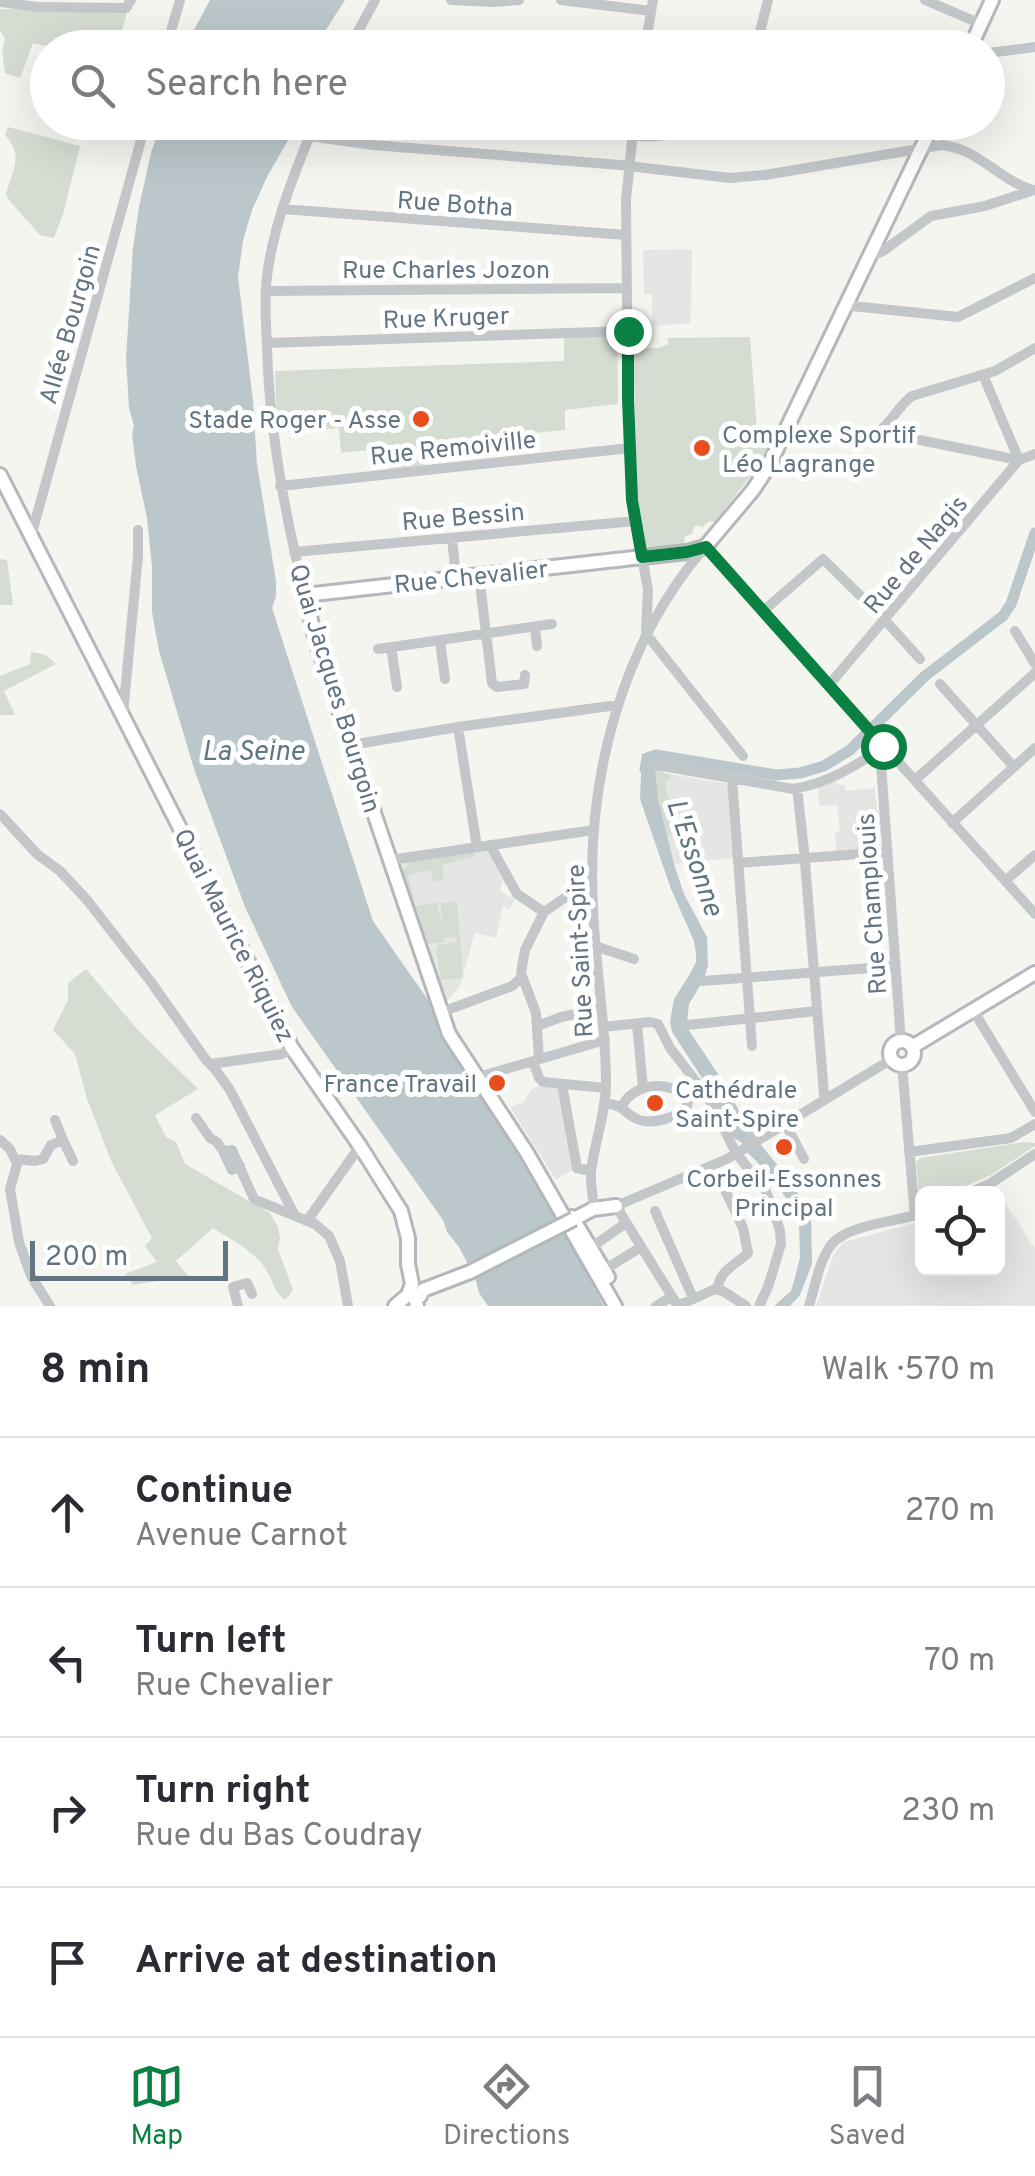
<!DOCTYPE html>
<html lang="en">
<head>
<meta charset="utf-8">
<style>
  body { margin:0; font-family:Overpass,sans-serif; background:#f2f2f3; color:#2b2b33 }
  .controls { position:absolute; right:30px; bottom:30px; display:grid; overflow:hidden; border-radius:15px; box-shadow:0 10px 40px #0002 }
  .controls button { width:90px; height:90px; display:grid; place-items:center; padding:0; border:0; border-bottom:2px solid #e1e1e2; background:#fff; color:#2b2b33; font:50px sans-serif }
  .scale { position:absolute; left:30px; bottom:25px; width:198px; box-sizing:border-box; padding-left:10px; border:5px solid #637482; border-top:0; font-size:28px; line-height:35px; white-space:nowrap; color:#637482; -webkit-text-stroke:8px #fff; paint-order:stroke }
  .stop { position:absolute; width:30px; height:30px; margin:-22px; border:8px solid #0b8043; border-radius:50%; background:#fff }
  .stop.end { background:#0b8043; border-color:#fff; box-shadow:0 2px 10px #0008 }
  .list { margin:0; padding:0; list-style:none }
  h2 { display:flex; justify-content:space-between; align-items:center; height:130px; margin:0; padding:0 40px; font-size:42px }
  h2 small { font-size:32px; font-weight:400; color:#7c7c81 }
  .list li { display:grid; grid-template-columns:65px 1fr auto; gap:30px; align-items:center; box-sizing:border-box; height:150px; padding:0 40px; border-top:2px solid #e1e1e2 }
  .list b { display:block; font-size:38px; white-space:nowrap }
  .list p { margin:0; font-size:32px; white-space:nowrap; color:#7c7c81 }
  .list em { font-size:32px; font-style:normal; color:#7c7c81 }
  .icon { flex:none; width:55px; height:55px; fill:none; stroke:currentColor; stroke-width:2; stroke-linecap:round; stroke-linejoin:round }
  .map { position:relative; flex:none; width:1035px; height:1306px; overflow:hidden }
  .search { position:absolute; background:#fff; box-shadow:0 10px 40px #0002; left:30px; right:30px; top:30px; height:110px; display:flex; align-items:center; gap:25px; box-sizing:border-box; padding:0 35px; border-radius:55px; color:#7c7c81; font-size:38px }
  .sheet { height:730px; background:#fff }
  nav { display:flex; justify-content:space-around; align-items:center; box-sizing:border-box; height:140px; border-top:2px solid #e1e1e2; background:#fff; font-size:28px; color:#7c7c81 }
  nav a { display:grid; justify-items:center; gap:5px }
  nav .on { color:#0b8043 }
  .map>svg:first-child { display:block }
  .built { fill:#e5e6e4 }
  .green { fill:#d5dcd1 }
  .water { fill:#bbc7cb }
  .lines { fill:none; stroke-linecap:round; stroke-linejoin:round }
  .river { stroke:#bbc7cb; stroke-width:11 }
  .major-casing { stroke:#b4b8bc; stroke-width:18 }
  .minor { stroke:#c4c7ca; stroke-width:10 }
  .major { stroke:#fff; stroke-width:12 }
  .major-bridge-casing { stroke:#b4b8bc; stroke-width:18; stroke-linecap:butt }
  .major-bridge { stroke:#fff; stroke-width:12 }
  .route { stroke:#0b8043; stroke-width:12 }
  .poi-dot { fill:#e84e1d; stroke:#fff; stroke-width:4 }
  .labels { text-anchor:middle; stroke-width:10; stroke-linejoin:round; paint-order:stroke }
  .street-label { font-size:25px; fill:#637482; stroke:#fff }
  .poi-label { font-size:25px; fill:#637482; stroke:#fff; text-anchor:end }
  .water-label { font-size:28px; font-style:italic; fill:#5e7780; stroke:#fff }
</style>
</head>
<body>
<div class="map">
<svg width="1035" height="1306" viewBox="0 0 1035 1306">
  <rect width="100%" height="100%" fill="#f5f5f0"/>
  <!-- built -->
  <path class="built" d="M682 249 692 250 691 323 652 326V294H644L643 250Z
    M655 766 664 773 728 784 734 858 674 864 658 798Z
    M835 778 837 785H845L846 791 875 788 877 811H880L882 836 879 848 836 851 835 833 840 831 837 805 819 806 818 786Z
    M487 850 503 881 500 891 515 900 509 909 503 906 496 938 475 933 460 986 447 1001 431 971 397 864Z
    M539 1086 558 1087 574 1169 556 1180 510 1107 523 1103 531 1090Z
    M996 1189 1035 1249V1306H816L834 1254 844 1242 922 1221V1268H998V1194L985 1193Z"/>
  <!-- green -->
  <path class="green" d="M0 9 127 12 118 47H50L33 43 20 78 5 73 2 52 5 38 0 31Z
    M8 127 80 146 64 211 54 238 40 235 8 199 6 193C13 171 24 154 5 135Z
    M617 336 618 404 565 410V430L422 444 425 465 390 469 388 448 341 453 339 428 277 433 275 371 564 361V337Z
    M750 337 757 430 776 431 759 465 715 522 709 521 702 527 698 525 694 527 692 534 685 536 684 544 649 548 646 545 637 492 633 349 658 348 668 344V338Z
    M0 559 7 560 13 605H0Z
    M31 652 46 655 56 664 4 691 15 715H0V676L30 664Z
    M655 766 664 773 671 774 670 778 665 782 675 834 667 836 658 798Z
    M474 853V856L442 865 444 880 434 882 430 870 408 875 415 907 437 902 442 925 441 903 457 901 463 978 441 980 436 949 438 945 457 942V938L444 937V942L426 944 414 908H411L401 870 407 867 406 862Z
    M86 969 139 1031 198 1089 155 1115 166 1137 176 1142 185 1164 270 1213 278 1227 280 1238 278 1249 293 1290 285 1300C273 1291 274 1283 267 1271 256 1252 232 1240 213 1228L176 1261 188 1276 133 1285 125 1274 157 1262 145 1246 152 1238 112 1163 87 1099 75 1054 53 1030 68 1000V983Z
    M1024 1142 1035 1143V1146L991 1175 950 1193 922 1194V1205L920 1203 916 1162 920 1158Z"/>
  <!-- water -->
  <path class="water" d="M210 0H345L315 47H185Z
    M167 123H298L268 175 252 210 243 241 238 277 253 401 257 464 276 581V596L272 608 373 921 435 1010 580 1250 578 1257 604 1306H488L479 1293 475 1277 459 1247 447 1232 443 1220 292 1007 245 907 195 772 159 651 152 612V567L147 518 136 466 132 434 134 426 129 408 126 358 133 248 139 207 151 153 157 136Z
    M642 753 655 766 658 798 674 864 684 894 707 937 708 965 704 979 689 1004 687 1023 688 1029 726 1086 747 1126 751 1127 761 1145 780 1168 811 1212 812 1264 800 1295 790 1306H774L791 1291 794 1281 800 1258 799 1220 774 1179 748 1153 742 1143 733 1137 704 1081 672 1032 670 1022 674 999 690 974 696 962V954L694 941 671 889 640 799Z"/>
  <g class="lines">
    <!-- river -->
    <path class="river" d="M645 769 647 758 656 755 776 775 800 773 824 766 850 750 925 676 1003 616 1011 604 1035 533"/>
    <defs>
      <path id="major" d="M970 48 992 0
        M0 475 292 1048 360 1146 401 1211 408 1238V1264L412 1284 409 1292 415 1298 417 1306
        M890 1053a12 12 0 1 1 24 0a12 12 0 1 1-24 0Z
        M912 1047 1035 973
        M572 1217 608 1277
        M574 1219 593 1209 616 1206
        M415 1298 420 1296 423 1290 470 1272
        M395 1306 409 1294
        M615 1306 527 1153 449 1034 333 692 315 637 305 595 687 552 705 547 753 490 768 467 934 122"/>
    </defs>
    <!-- major casing -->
    <use href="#major" class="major-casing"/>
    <!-- minor -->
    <path class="minor" d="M451 0 492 2 519 0
      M561 0 651 11
      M925 0 981 24
      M0 2 38 7 126 8 131 0
      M166 48 180 0
      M349 48 375 0
      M645 48 653 0
      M756 48 768 0
      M988 53 1035 47
      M634 122 626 200 628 399 632 500 648 590 646 631
      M633 135C657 139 676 135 697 122
      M309 136 373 145 620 165 730 178 765 175 942 145C979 149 999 180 1033 190
      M282 209 626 235
      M873 251 878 253 883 251 931 216 985 206 1034 190
      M266 291 626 288
      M847 303 852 306 958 317 1035 278
      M267 343 627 331
      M983 375 1019 460
      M880 432 1019 460
      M782 437 877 433C891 424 898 406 912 396L995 371 1035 348
      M280 486 630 448
      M31 536 146 122
      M452 538 456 577
      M294 552 636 521
      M479 575 492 683 497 687 524 684 525 675
      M305 595C284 512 269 430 267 345 266 322 264 298 267 276 274 222 295 172 315 122
      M762 612 823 559 885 620 920 659
      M535 627 537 646
      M1015 631 1035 664
      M645 637 651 640 743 756
      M440 641 445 679
      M391 647 397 687
      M378 649 552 624
      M940 684 1014 767
      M829 685 1019 460 1035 454
      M123 714 138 556V530
      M458 727 477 847
      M351 745 458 727 610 706 617 707
      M889 753 881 764 901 1042
      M657 765 793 789C825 784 858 766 883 746
      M732 779 752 1046
      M915 780 1035 673
      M797 788 804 850 824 1094 827 1098
      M0 814 37 854 60 871 87 900 151 982 206 1060 215 1069 230 1090 295 1216 315 1224 329 1236 340 1261 348 1306
      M952 823 1035 748
      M490 845 517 894 544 912
      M390 860 594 830
      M738 863 887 852
      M1005 881 1035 855
      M595 946 634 959
      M703 981 895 966
      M973 1010 1035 1112
      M442 1012 512 986 522 977
      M637 1024 643 1088
      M688 1025 816 1011
      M537 1026 561 1017 601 1009
      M603 1027 650 1022 658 1024 670 1048 708 1097 736 1153 765 1189 775 1215 780 1231 781 1244 768 1287 759 1306
      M539 1059 536 1013 521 973 525 950 544 912 592 879
      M533 1061 539 1078 543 1082 606 1088
      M211 1064 282 1054 292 1048
      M902 1065 915 1216
      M482 1076 605 1040
      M562 1085 577 1168 591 1171
      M605 1103C627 1107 619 1109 635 1118 649 1126 671 1118 685 1111L689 1100
      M622 1106C634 1082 672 1079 689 1100
      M196 1118 210 1138 217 1142 223 1151 232 1150 254 1199 295 1216
      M55 1120 63 1140
      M785 1123 804 1159
      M0 1140 10 1149 17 1164 10 1189 19 1242 31 1276 50 1306
      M223 1151 232 1170 240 1166
      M909 1152 1011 1138 1035 1124
      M16 1159 35 1161 43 1159 51 1145 63 1140 73 1161
      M967 1194 991 1183 1035 1154
      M593 1209C594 1196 590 1184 591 1171 595 1141 606 1112 606 1082 606 1023 595 965 593 907 586 780 621 644 705 547L1035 914
      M655 1211 693 1298
      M307 1221 360 1146
      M592 1247 626 1223
      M604 1270 641 1247
      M718 1289C718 1271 737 1264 748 1253L743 1228 725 1190
      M238 1306 233 1287 247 1283 252 1294
      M656 1306 671 1297
      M746 1306 723 1291 715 1289 682 1304 676 1303 616 1206 727 1159 892 1059
      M809 1306C815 1287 819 1261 831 1245 847 1224 898 1222 922 1213"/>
    <!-- major -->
    <use href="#major" class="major"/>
    <defs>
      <path id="major-bridge" d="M470 1272 574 1219"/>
    </defs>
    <!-- major-bridge casing -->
    <use href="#major-bridge" class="major-bridge-casing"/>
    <!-- major-bridge -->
    <use href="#major-bridge" class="major-bridge"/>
  </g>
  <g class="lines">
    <!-- route -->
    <path class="route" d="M628 331V399L632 500 642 557 687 552 706 547 883 746"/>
  </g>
  <!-- markers -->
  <g class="poi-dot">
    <circle cx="421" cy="419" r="10"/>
    <circle cx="702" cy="448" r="10"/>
    <circle cx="497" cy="1083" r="10"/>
    <circle cx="655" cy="1103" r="10"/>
    <circle cx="784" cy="1147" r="10"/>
  </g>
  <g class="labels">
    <!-- street labels -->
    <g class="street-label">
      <text transform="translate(455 203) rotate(4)" y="9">Rue Botha</text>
      <text x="446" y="278">Rue Charles Jozon</text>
      <text transform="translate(446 317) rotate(-2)" y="9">Rue Kruger</text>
      <text transform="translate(69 324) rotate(-74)" y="9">Allée Bourgoin</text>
      <text transform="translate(453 447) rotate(-6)" y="9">Rue Remoiville</text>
      <text transform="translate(463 516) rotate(-5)" y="9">Rue Bessin</text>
      <text transform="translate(915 554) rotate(-50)" y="9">Rue de Nagis</text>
      <text transform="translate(471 576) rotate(-6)" y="9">Rue Chevalier</text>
      <text transform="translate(336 688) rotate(73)" y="9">Quai Jacques Bourgoin</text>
      <text transform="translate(871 904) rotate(-94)" y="9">Rue Champlouis</text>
      <text transform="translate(235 935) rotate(63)" y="9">Quai Maurice Riquiez</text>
      <text transform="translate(579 951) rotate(-93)" y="9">Rue Saint-Spire</text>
    </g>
    <!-- poi labels -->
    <g class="poi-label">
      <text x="401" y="428">Stade Roger - Asse</text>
      <text x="722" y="443" text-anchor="start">Complexe Sportif<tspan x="722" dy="29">Léo Lagrange</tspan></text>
      <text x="477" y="1092">France Travail</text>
      <text x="675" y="1098" text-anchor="start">Cathédrale<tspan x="675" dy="29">Saint-Spire</tspan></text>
      <text x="784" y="1187" text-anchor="middle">Corbeil-Essonnes<tspan x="784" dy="29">Principal</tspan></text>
    </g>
    <!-- water labels -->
    <g class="water-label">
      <text x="253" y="760">La Seine</text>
      <text transform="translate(696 857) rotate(71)" y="10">L'Essonne</text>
    </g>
  </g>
</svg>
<div class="controls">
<button><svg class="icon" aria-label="locate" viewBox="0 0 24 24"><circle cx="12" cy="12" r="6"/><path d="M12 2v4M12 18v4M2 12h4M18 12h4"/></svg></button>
</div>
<div class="scale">200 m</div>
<div class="stop" style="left:883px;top:746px"></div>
<div class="stop end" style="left:628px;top:331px"></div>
<div class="search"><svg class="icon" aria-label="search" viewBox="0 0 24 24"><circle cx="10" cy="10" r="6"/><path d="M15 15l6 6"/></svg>Search here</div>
</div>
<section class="sheet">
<h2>8 min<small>Walk · 570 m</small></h2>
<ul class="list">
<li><svg class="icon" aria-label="ahead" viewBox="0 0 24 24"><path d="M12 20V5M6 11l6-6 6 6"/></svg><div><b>Continue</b><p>Avenue Carnot</p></div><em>270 m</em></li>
<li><svg class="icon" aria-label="left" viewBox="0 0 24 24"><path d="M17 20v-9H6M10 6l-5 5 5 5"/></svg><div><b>Turn left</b><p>Rue Chevalier</p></div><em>70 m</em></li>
<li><svg class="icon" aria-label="right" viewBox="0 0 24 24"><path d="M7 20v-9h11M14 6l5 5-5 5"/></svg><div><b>Turn right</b><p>Rue du Bas Coudray</p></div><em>230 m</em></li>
<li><svg class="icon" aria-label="arrive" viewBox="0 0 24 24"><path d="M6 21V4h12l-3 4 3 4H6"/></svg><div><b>Arrive at destination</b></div></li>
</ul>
</section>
<nav>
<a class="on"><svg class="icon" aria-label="map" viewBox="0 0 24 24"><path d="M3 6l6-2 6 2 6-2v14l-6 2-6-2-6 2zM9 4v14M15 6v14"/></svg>Map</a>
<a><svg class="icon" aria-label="directions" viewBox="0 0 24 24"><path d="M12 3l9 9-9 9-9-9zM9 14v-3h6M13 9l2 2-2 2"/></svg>Directions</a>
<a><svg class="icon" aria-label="saved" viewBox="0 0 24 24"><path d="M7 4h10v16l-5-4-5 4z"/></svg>Saved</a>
</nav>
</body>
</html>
